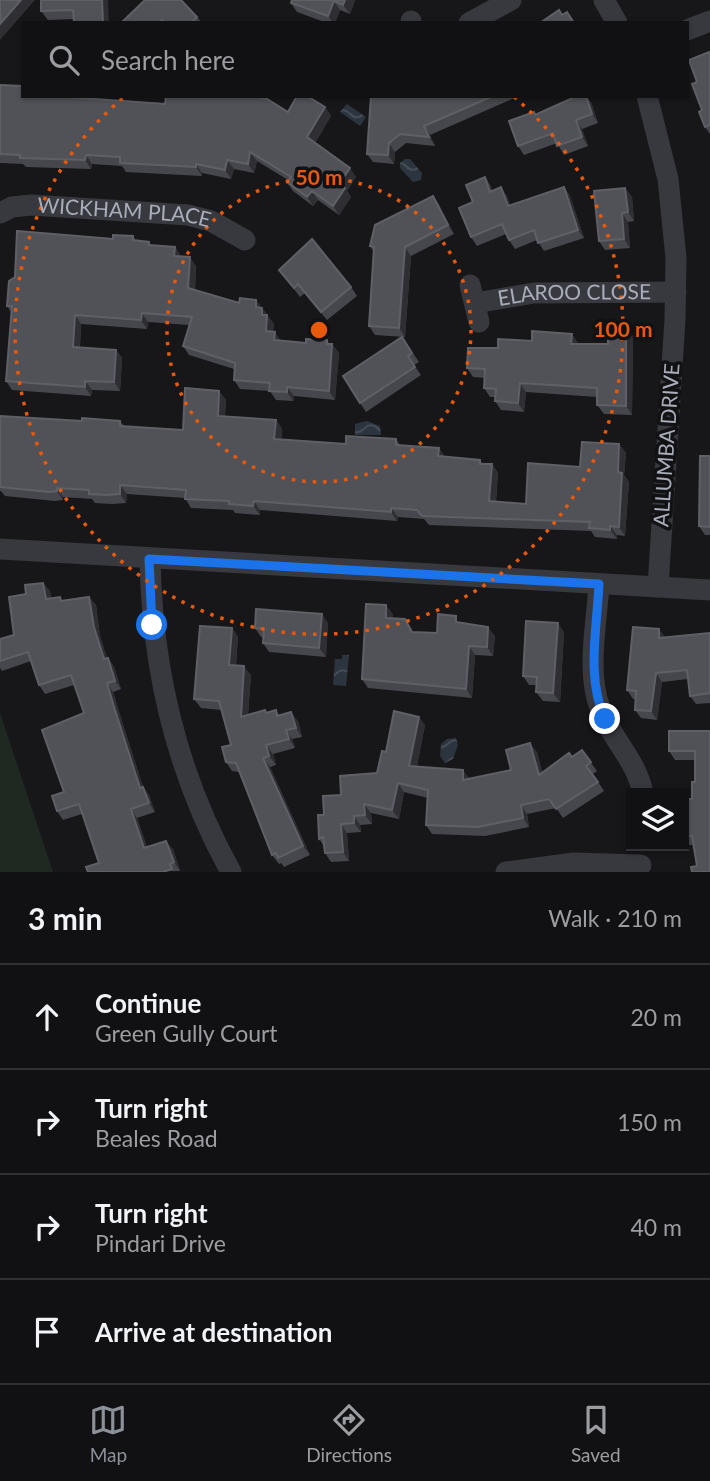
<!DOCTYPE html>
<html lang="en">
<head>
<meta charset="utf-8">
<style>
  body { margin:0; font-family:Lato,sans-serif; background:#1a1a1d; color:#f1f3f6 }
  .controls { position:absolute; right:21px; bottom:21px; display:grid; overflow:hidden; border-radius:0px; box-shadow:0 2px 5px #0004 }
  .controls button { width:63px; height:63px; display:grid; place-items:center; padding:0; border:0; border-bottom:2px solid #303134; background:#111114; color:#f1f3f6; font:35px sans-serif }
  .stop { position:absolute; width:21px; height:21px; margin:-16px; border:5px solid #1a73e8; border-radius:50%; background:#fff }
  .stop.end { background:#1a73e8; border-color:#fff; box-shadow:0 2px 7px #0008 }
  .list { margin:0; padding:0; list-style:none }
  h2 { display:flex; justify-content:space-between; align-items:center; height:91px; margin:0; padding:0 28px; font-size:30px }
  h2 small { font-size:23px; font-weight:400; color:#9c9da0 }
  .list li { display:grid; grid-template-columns:46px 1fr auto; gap:21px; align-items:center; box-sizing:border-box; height:105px; padding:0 28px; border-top:2px solid #303134 }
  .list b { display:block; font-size:26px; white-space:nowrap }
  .list p { margin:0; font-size:23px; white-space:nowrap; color:#9c9da0 }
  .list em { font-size:23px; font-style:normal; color:#9c9da0 }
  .icon { flex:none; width:38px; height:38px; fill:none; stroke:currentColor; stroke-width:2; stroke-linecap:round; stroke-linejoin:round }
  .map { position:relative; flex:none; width:710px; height:872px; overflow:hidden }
  .search { position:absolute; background:#111114; box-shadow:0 2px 5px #0004; left:21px; right:21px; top:21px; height:77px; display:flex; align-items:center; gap:18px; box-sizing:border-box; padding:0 24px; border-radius:0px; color:#9c9da0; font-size:26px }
  .sheet { height:511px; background:#111114 }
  nav { display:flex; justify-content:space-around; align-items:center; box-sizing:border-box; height:98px; border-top:2px solid #303134; background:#111114; font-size:19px; color:#9c9da0 }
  nav a { display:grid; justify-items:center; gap:4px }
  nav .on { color:#8c9099 }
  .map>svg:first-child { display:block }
  .grass { fill:#1f2821 }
  .water { fill:url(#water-waves) }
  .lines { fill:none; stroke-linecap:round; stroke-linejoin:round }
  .minor { stroke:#38393f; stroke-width:21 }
  .wall { fill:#46474c }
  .shaded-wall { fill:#2f2f33 }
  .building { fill:#515258; stroke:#5f6067; stroke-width:2 }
  .route { stroke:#1a73e8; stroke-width:9 }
  .ring { fill:none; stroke:#e8590c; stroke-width:3.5; stroke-dasharray:3.5 7 }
  .labels { text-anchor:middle; stroke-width:7; stroke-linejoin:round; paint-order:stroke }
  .street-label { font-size:21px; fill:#a9adba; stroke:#121215 }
  .centre { fill:#e8590c; stroke:#121215; stroke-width:3.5 }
  .ring-label { font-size:21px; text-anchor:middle; font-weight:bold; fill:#e8590c; stroke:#121215; stroke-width:7; stroke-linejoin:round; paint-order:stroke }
</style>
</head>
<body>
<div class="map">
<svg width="710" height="872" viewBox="0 0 710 872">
  <defs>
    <pattern id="water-waves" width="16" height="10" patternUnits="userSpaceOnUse" patternTransform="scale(1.75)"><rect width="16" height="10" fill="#2c353f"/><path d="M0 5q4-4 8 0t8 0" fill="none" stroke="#485059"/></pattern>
  </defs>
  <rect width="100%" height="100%" fill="#17171a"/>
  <!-- grass -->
  <path class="grass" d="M0 713 53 872H0Z"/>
  <!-- water -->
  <path class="water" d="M347 104 366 117 360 126 340 112Z
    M405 159H410L422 173 421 180 413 182 400 168V163Z
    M367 421 380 426 381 435H355V424Z
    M342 655H349L346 686 333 685 335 659H342Z
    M456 738 458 745 453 759 445 763 440 756 441 744 447 739Z"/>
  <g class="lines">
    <!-- minor -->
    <g class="minor">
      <path d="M604 0 617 23"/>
      <path d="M411 21V23"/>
      <path d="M469 23 511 0"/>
      <path d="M687 30 710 21"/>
      <path d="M647 96 668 179 676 258 675 319 658 587"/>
      <path id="s1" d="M0 213 12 207 31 205 188 215 211 221 245 240"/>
      <path d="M470 285 479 322"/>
      <path id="s2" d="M475 303 534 293 676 292"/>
      <path d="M0 549 710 590"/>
      <path d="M150 559C152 669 177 775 231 872"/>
      <path d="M599 584C597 623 586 671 600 708 611 739 636 759 643 793"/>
      <path d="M506 872 574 863 641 865"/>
    </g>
  </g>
  <!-- wall -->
  <path class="wall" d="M108 0 74 19 48 20 41 11Z
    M292 0H355L350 14 340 10 335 23H327L297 12 291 3Z
    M197 17 202 23H121Z
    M710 54V134L705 127 697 82Z
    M0 85 23 96 288 112 325 107 331 116 315 143 356 177 347 191 351 197 339 215 318 200 313 206 293 191 287 182 288 180 257 161 254 173 234 169 231 179 202 173V176L126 172 122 166 92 164 91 169 26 167 23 164 0 163Z
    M371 96 407 97 519 96 430 135 435 146 406 143 395 152 394 164 373 162 367 154Z
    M591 102 598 123 582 129 588 146 564 155 557 143 524 155 518 146 536 115Z
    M485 177 493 191 507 196 510 205 564 187 570 196 584 238 544 251 537 240 515 249 509 240 506 234 477 246 471 237 473 202Z
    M625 188 632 197 634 221 628 222 630 248 605 250 599 241Z
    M433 196 439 205 454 234 411 256 405 337 375 335 369 326 374 252 370 246Z
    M133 236 136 241 149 242 151 245 175 247 181 257 196 266 195 290 239 303 256 300 274 324 273 332 281 341 332 344 339 353 335 400 294 396 293 401 276 400 270 391 240 389 234 380V369L189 355 183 346 189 325 148 322 147 329 81 324 80 347 116 350 122 358 120 391 92 390 91 396 12 390 6 381 11 312 7 306 113 239Z
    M279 270 351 287 357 296 327 320 305 293 300 297Z
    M572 334 578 344H608L633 336 632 415 604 414 597 405V397L526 392 524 412 501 410 495 401V397H490L484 388 485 378 473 377 467 368 498 348Z
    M402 337 419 362 414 365 421 375 366 412 360 403Z
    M219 391 226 400 225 416 276 420 282 429 281 439 346 444 396 439 400 445 439 448 445 457 480 460 483 464H492L498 473 496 502 526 504 580 467 619 444 626 453 624 475 629 482 625 536 617 535V539L595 537 591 531 429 525 424 519 398 517 397 521 260 510V515L235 513 233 510 191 508 185 498 127 494 126 503 112 504 95 503 92 499 63 497V500L55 501 5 496 1 491H0V416L82 421H120L124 426 183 430Z
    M710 456V535H705L699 526Z
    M43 583 50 591 51 598 63 601 89 597 96 605 100 636 107 658H108L114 667 121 689 113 692 121 718 143 787 149 795 155 812 137 818 147 847 173 849 180 871 88 872 99 863 82 814 63 820 57 811 64 792 84 713 74 685 45 694 39 685 31 661 2 671 0 668V639L14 635 26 594Z
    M393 614 392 618 413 632 437 633 461 623 495 636 493 656 475 655 472 698 368 688 362 679Z
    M328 623 326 657 269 652 263 643 264 638 261 637 255 628Z
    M232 628 238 637 236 666 251 675 248 715 267 713 276 710 279 715 298 721 302 737 292 739 295 748 273 754 276 765 270 767 310 855 284 867 281 863 279 864 272 855 239 772 232 771 226 762 231 745 221 710 201 708 194 699Z
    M564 632 560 702 543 701 536 692 537 685H529L523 676Z
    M710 633V703L696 704 690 696 688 679 662 682 657 720 641 718 635 710 636 699H633L627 690 665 637Z
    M425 725 417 766 470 779 511 770 537 752 542 772 572 757 582 750 597 771 593 774 604 791 563 818 556 808 527 814 529 827 485 836 432 834 426 825 428 798 404 792 399 819 371 813 372 824 360 825 361 832 347 833 349 861 331 862 325 853 324 846 319 839 324 815 341 795 377 773 386 752Z
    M710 731 697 866 693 845H685L684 843V816H686L692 799 695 782V760H675L669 751Z"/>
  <!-- shaded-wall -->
  <path class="shaded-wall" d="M21 0H35L0 40V24Z
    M102 0H108L109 23H103Z
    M345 0H355L350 14 343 5Z
    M334 1 340 10 335 23H333L328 16Z
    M586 96 591 102 598 123 592 114Z
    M325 107 331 116 313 146 307 137Z
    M576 120 582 129 588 146 582 137Z
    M424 126 430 135 435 146 429 137Z
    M389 143 395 152 394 164 388 155Z
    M250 152 257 161 254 173 248 164Z
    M86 155 92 164 91 169 85 160Z
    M227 160 234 169 231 179 225 170Z
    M196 164 202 173V176L196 167Z
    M350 168 356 177 347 191 351 197 339 215 333 206 339 184Z
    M485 177 491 186 496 200 490 192Z
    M501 187 507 196 514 214 508 206Z
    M564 187 570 196 584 238 578 230Z
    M625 188 632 197 634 221 628 212Z
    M312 191 318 200 313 206 307 197Z
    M433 196 439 205 454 234 448 225Z
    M622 213 628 222 630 248 624 239Z
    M175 247 181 256 180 265 174 256Z
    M405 247 411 256 405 337 399 328Z
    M190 257 196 266 194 297 188 288Z
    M256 300 274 324 272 340 266 331 256 307Z
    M142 313 148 322 147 329 141 320Z
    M75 315 81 324 79 356 73 347Z
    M626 327 633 336 632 415 626 406Z
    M275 332 281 341 274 340Z
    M572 334 578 343V353L571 344Z
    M327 340 332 347V344L339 353 335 400 329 391Z
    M116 350 122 358 120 391 114 382Z
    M85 381 92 390 91 396 85 387Z
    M520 383 526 392 524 412 518 403Z
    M287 387 294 396 293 401 287 392Z
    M219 391 226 400 224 425 218 416Z
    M276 420 282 429 281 448 274 439Z
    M619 444 626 453 624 475 629 482 625 536 619 527 618 472Z
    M439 448 445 457 438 456Z
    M492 464 498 473 495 510 489 501Z
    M120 485 127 494 126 503 120 494Z
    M57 488 63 497V500L57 491Z
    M254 501 260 510V515L253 506Z
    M391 508 398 517 397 521 391 512Z
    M610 526 617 535V539L610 530Z
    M43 583 50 591 52 608 46 599Z
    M89 597 96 605 100 636 110 668 104 659 94 627Z
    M386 605 393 614 392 627 386 618Z
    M322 614 328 623 326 657 319 648Z
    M558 623 564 632 560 702 553 693Z
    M488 627 495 636 493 656 487 647Z
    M232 628 238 637 235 674 229 665Z
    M659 629 666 638H659Z
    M469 646 475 655 472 698 466 689Z
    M108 658 114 667 121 689 115 681Z
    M244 666 251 675 247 726 241 717Z
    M656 673 662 682 657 720 651 711Z
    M107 683 113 692 121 718 146 796 140 788 115 710Z
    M291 712 298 721 302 737 296 728Z
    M419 717 425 725 415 775 409 766Z
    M286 730 292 739 295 748 289 739Z
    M530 743 537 752 545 784 539 775Z
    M266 745 273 754 276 765 269 756Z
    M263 758 270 767 310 855 303 846Z
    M463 770 470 779 463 780Z
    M398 783 404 792 399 819 392 810Z
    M143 787 149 795 155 812 149 803Z
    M364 804 371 813 372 824 365 815Z
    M521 805 527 814 529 827 523 818Z
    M131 809 137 818 150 857 144 848Z
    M354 816 360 825 361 832 354 823Z
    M341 824 347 833 349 861 343 852Z
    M166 841 173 849 180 871 174 862Z"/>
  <!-- building -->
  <path class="building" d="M0 0H21L0 24Z
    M41 0H102L103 23H74L73 10 41 11Z
    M145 0H181L197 17 191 23H164L162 20 159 23H121Z
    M292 0H345L343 5 334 1 328 16 291 3Z
    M559 10 562 15 567 12 574 23H540Z
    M709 52 710 55V125L705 127 699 112 702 110 692 84 697 82 689 60Z
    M0 85 23 86V96H53L165 104 166 96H254L267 99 288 112 297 96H307L325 107 307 137 350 168 339 184 345 188 333 206 312 191 307 197 287 182 291 177 250 152 248 164 227 160 225 170 196 164V167L120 163V157L86 155 85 160 20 158V155L0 154Z
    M371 96H401V97L412 96H493L424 126 429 137 400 134 389 143 388 155 367 154Z
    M577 96H586L592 114 576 120 582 137 557 146 553 133 518 146 509 121 534 112 535 115Z
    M485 177 490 192 501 187 508 206 564 187 578 230 538 243 534 230 509 240 502 224 471 237 459 208 473 202 466 185Z
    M625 188 628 212 622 213 624 239 599 241 594 191Z
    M433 196 448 225 405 247 399 328 369 326 374 247 370 246 375 225Z
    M17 231 113 239V235L133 236V240L149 242V245L175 247 174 256 190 257 188 288 239 303 240 298 256 300V307L262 308V315H267L266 331 275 332 274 340 306 343V339L327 340V344H332L329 391 287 387V392L269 391 270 383 234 380 235 363 183 346 192 317 142 313 141 320 75 315 73 347 116 350 114 382 85 381V387L6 381 12 306H7L9 281 15 277Z
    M312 239 351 287 321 312 298 284 294 288 279 270Z
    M608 327H626V406L597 405V388L520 383 518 403 495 401 496 389 484 388 485 369 467 368 468 348H498V339L532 341V331L572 334 571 344H608Z
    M402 337 412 353 408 356 415 367 360 403 343 376Z
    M185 388 219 391 218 416 276 420 274 439 346 444V436L396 439V445L439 448 438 456 480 460V464H492L489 501 526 504 528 463 580 467 582 442 619 444 618 472 622 473 619 527 610 526V530L589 528 590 522 422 516 417 510 391 508V512L254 501 253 506 229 504V501L185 499 186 490 120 485V494L106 495 89 494V490L57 488V491L49 492 0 487V416L82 421V418L120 421V426L183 430Z
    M700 456H710V527L699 526Z
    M43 583 46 599 60 597 61 601 89 597 94 627 104 659 108 658 115 681 107 683 115 710 140 788 143 787 149 803 131 809 144 848 166 841 174 862 170 864 172 869 163 872H88L86 867 99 863 79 804 57 811 52 796 64 792 42 730 84 713 71 675 39 685 28 652 0 661V639L14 635 9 597 26 594 25 585Z
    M366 604 386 605V618L405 619 412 632 437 633 438 614 456 616V622L488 627 487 647 469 646 466 689 362 679Z
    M256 609 322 614 319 648 263 643 264 629 255 628Z
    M526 621 558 623 553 693 536 692 537 677 523 676Z
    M200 626 232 628 229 665 244 666 241 717 265 710 266 713 276 710 277 716 291 712 296 728 286 730 289 739 266 745 269 756 263 758 303 846 278 858 276 853 272 855 236 763 226 762 222 747 231 745 219 701 194 699Z
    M633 627 659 629V638L710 633V693L690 696 687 670 656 673 651 711 635 710 636 691 627 690Z
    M394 711 419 717 409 766 463 770V780L511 770 506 750 530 743 539 775 569 753 572 757 582 750 591 762 586 766 598 782 556 809 549 799 521 805 523 818 478 827 426 825 428 790 398 783 392 810 364 804 365 815 354 816V823L341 824 343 852 325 853 323 837 319 839 318 815H324L323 796 341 795 340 776 377 773 382 751 386 752Z
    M669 731H710V872H692L691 867 697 866 692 836H684V816H686V799H692V782H695V751H669Z"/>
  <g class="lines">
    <!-- route -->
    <path class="route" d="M152 625 149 559 599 584C597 629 586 678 605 719"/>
  </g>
  <!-- distance rings -->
  <g class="ring">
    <circle cx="319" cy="330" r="152"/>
    <path d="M514 97A304 304 0 1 1 124 97"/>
  </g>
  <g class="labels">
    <!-- street labels -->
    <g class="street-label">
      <text dy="7" stroke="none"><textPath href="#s1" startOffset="126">WICKHAM PLACE</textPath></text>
      <text dy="7" stroke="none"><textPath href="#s2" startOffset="100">ELAROO CLOSE</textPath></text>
      <text transform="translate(667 445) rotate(-86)" y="7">ALLUMBA DRIVE</text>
    </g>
  </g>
  <circle cx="319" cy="330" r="10" class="centre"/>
  <g class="ring-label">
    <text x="319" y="185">50 m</text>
    <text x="623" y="337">100 m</text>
  </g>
</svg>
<div class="controls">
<button><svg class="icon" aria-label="layers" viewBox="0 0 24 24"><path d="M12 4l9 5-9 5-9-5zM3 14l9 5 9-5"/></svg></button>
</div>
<div class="stop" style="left:152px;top:625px"></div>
<div class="stop end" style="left:605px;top:719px"></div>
<div class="search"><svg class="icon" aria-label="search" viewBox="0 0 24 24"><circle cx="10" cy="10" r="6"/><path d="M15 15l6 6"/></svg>Search here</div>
</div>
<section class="sheet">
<h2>3 min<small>Walk · 210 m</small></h2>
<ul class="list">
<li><svg class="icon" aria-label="ahead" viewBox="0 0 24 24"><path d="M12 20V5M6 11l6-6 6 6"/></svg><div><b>Continue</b><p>Green Gully Court</p></div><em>20 m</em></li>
<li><svg class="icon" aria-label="right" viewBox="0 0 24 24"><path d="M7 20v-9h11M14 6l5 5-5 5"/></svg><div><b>Turn right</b><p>Beales Road</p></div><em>150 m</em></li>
<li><svg class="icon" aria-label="right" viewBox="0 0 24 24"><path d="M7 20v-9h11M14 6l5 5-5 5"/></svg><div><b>Turn right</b><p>Pindari Drive</p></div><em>40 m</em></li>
<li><svg class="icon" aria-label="arrive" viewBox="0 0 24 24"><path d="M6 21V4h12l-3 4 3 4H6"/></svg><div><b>Arrive at destination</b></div></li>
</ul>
</section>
<nav>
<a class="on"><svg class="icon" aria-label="map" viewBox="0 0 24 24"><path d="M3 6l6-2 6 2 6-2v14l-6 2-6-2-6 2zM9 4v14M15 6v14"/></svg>Map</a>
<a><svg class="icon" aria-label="directions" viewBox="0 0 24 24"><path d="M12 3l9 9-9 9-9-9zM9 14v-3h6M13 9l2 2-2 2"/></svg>Directions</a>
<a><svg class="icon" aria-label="saved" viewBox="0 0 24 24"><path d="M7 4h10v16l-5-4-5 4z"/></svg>Saved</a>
</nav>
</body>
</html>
